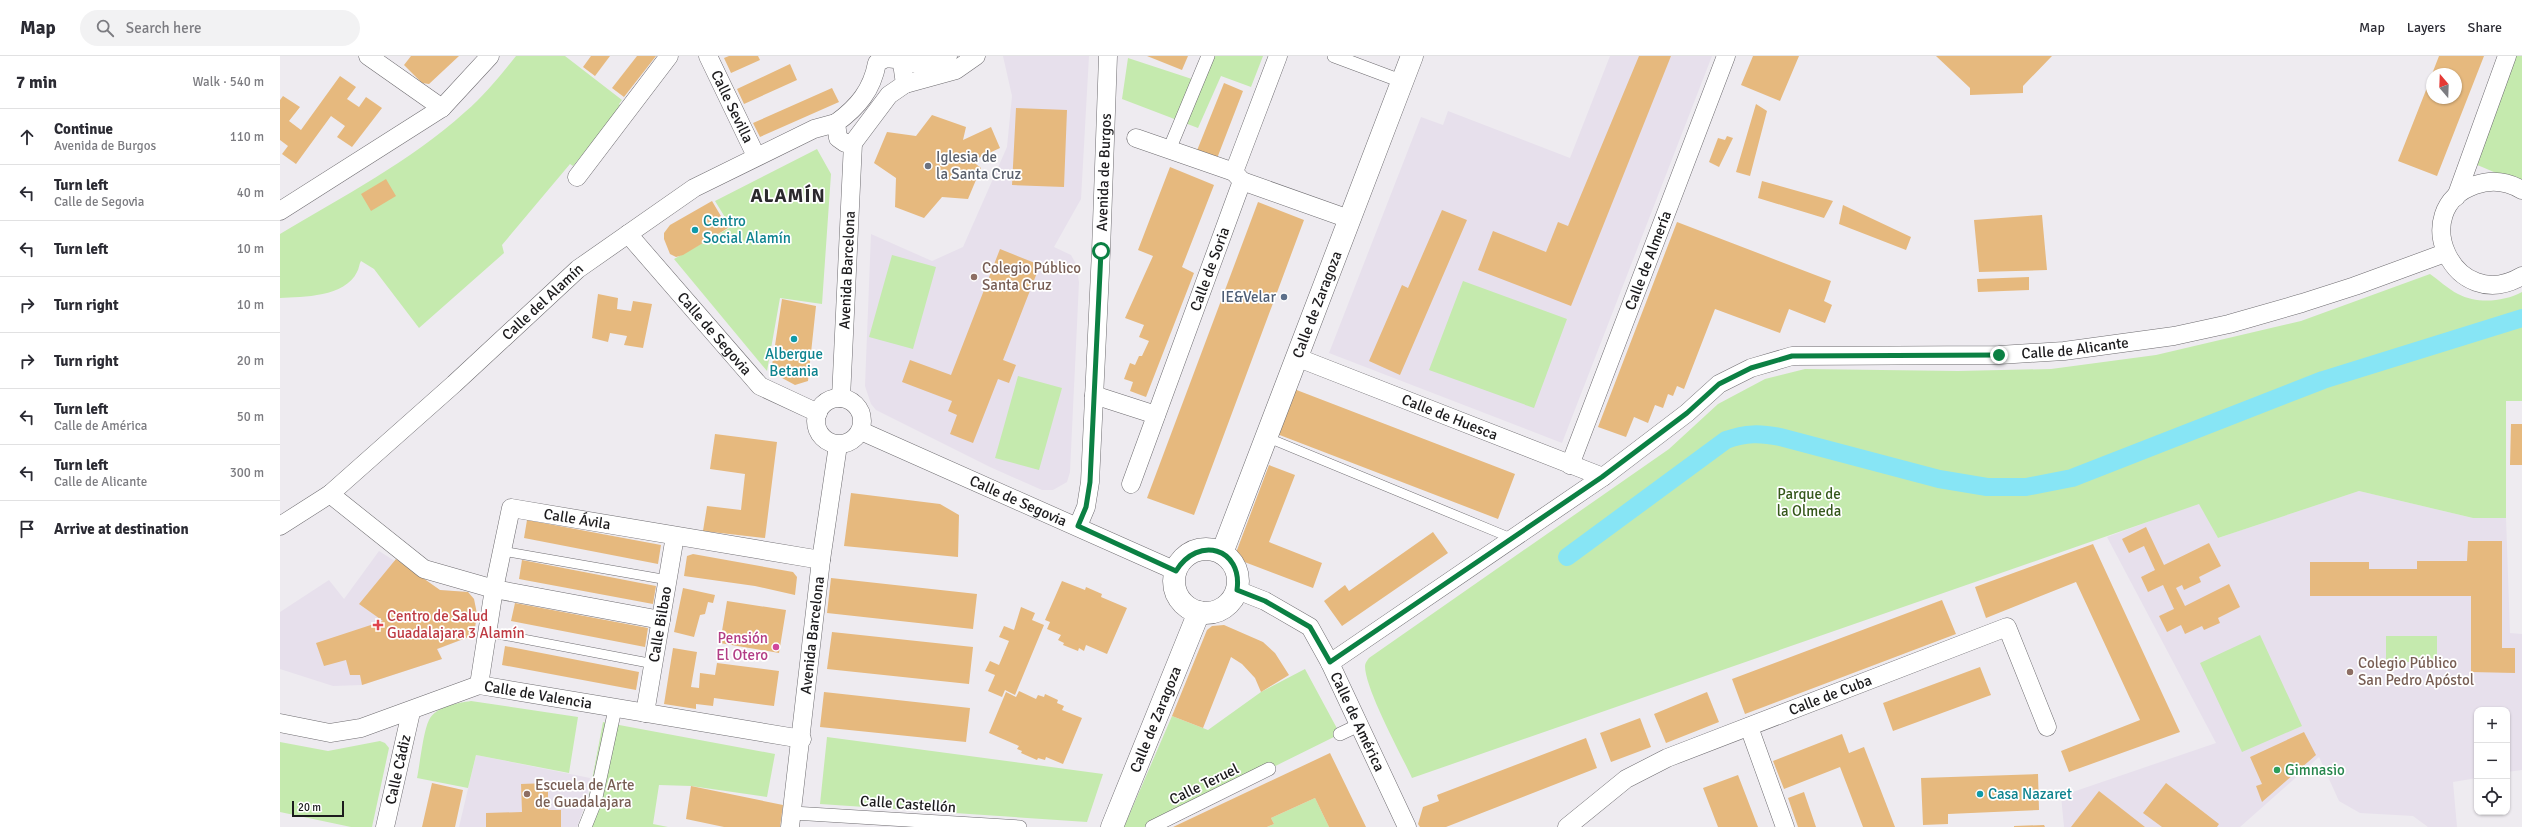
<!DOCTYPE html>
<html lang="en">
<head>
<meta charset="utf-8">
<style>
  body { margin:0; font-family:Signika,sans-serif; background:#f2f2f3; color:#2b2b33 }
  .controls { position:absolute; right:12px; bottom:12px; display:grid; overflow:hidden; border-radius:8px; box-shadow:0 1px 3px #0004 }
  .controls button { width:36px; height:36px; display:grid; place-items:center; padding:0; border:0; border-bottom:1px solid #e1e1e2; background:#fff; color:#2b2b33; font:20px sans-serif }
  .compass { position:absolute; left:2146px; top:12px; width:36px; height:36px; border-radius:50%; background:#fff; box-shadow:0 1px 3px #0004; rotate:341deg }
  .scale { position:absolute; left:12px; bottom:10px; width:52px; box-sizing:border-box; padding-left:4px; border:2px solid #1c1b1d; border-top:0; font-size:11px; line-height:14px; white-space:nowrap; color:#1c1b1d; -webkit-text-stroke:3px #fff; paint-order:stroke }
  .stop { position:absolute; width:12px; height:12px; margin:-9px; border:3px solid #0b8043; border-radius:50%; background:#fff }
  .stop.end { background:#0b8043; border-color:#fff; box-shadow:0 1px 4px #0008 }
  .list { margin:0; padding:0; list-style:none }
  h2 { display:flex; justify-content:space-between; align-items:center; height:52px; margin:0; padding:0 16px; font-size:17px }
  h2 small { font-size:13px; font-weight:400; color:#7c7c81 }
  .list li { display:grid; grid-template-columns:26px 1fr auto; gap:12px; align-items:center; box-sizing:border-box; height:56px; padding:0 16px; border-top:1px solid #e1e1e2 }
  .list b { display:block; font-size:15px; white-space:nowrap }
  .list p { margin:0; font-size:13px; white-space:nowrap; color:#7c7c81 }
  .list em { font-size:13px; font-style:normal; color:#7c7c81 }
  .icon { flex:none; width:22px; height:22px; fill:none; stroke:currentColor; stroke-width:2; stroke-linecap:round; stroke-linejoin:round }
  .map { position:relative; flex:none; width:2242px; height:771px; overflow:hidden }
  header { display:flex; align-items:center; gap:24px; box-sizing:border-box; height:56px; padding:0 20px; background:#fff; border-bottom:1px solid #e1e1e2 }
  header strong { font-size:19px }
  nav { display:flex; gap:22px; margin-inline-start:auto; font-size:14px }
  .search { width:280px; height:36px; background:#f2f2f3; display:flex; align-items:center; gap:10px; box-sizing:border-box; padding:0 14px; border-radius:22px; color:#7c7c81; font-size:15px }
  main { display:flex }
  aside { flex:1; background:#fff }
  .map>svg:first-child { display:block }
  .built { fill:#e7e0ec }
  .green { fill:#c5eaae }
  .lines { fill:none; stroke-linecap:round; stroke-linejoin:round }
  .canal { stroke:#87e5f5; stroke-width:18 }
  .building { fill:#e6b97e }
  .service-casing { stroke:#6e6c70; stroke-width:10 }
  .pedestrian-casing { stroke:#6e6c70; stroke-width:14 }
  .minor-casing { stroke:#6e6c70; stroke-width:19 }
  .tertiary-casing { stroke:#6e6c70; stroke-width:23 }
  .service { stroke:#fff; stroke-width:9 }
  .pedestrian { stroke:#fff; stroke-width:13 }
  .minor { stroke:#fff; stroke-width:18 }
  .tertiary { stroke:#fff; stroke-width:22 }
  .route { stroke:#0b8043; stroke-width:5 }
  .worship-dot { fill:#6b7280; stroke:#fff; stroke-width:1.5 }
  .culture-dot { fill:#0f9aa8; stroke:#fff; stroke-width:1.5 }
  .education-dot { fill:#8d6e63; stroke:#fff; stroke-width:1.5 }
  .service-dot { fill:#5c6f8a; stroke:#fff; stroke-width:1.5 }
  .health-dot { fill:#e0444e; stroke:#fff; stroke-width:1.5 }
  .hotel-dot { fill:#d1479c; stroke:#fff; stroke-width:1.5 }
  .leisure-dot { fill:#2e9e5b; stroke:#fff; stroke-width:1.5 }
  .labels { text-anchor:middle; stroke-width:3.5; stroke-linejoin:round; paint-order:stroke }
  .street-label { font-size:15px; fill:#1c1b1d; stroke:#fff }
  .worship-label { font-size:15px; fill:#5b616d; stroke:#fff; text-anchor:start }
  .culture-label { font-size:15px; fill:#0d838f; stroke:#fff; text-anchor:start }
  .education-label { font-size:15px; fill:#785e54; stroke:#fff; text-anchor:start }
  .service-label { font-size:15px; fill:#4e5e75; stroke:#fff; text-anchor:end }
  .park-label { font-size:15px; fill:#35571a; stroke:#fff }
  .health-label { font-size:15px; fill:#be3a42; stroke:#fff; text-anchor:start }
  .hotel-label { font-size:15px; fill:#b23c85; stroke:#fff; text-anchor:end }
  .leisure-label { font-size:15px; fill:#27864d; stroke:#fff; text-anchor:start }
  .district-label { font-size:19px; font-weight:bold; letter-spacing:1px; fill:#2b292d; stroke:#fff }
</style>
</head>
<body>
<header>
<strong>Map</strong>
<div class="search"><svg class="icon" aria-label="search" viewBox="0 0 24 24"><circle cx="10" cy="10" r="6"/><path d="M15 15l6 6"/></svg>Search here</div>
<nav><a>Map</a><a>Layers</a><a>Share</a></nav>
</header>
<main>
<aside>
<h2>7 min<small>Walk · 540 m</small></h2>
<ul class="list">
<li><svg class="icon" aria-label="ahead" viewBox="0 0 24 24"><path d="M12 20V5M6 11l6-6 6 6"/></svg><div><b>Continue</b><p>Avenida de Burgos</p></div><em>110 m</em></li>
<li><svg class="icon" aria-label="left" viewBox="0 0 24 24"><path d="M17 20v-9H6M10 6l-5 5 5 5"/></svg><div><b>Turn left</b><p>Calle de Segovia</p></div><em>40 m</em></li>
<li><svg class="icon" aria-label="left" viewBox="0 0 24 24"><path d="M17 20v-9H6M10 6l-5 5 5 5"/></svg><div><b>Turn left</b></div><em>10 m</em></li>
<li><svg class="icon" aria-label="right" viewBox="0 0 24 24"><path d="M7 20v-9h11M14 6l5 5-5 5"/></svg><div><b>Turn right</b></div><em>10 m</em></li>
<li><svg class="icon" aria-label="right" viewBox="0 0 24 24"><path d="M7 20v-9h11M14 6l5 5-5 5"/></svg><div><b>Turn right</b></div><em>20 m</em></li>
<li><svg class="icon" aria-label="left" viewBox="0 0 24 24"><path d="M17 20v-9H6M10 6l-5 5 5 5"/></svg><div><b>Turn left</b><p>Calle de América</p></div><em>50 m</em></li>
<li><svg class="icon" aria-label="left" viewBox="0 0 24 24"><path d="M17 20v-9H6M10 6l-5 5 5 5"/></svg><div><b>Turn left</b><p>Calle de Alicante</p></div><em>300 m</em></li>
<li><svg class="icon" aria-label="arrive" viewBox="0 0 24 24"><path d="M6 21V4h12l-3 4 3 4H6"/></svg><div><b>Arrive at destination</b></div></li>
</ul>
</aside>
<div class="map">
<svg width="2242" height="771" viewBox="0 0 2242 771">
  <rect width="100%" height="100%" fill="#eeebf0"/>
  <!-- built -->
  <path class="built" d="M723 0H809L801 143 774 191 791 199 796 208 799 226 790 416 787 426 773 434H762L710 411 596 354 591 348 585 330 591 178 652 205 683 191 727 91 732 40Z
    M1330 0H1432L1282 387 1049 297 1141 61 1163 69 1168 55 1290 102Z
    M2079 435 2193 462H2226L2230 577 2242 578V714L2227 716V654H2197V722L2173 726 2177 771H2148L2133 760 2080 757 2059 745 2039 701 1960 771H1784L1781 740 1936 687 1827 481 1919 447 1938 482Z
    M99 495 160 534 188 536 194 543 197 558 194 579 158 593 162 603 82 629 53 630 0 613V556L49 524 64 543Z
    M196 699 310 722 306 745 297 771H179Z"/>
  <!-- green -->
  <path class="green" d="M236 0H285L342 44 339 48 342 51 293 110 290 108 222 189 224 197 139 272 94 213 81 205C79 208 79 213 77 216 65 241 23 241 0 242V178C63 140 130 106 185 56 204 40 220 20 236 0Z
    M929 0H983L971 31 941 20 918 72 842 43 848 2 918 25Z
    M2229 0H2242V128L2188 105Z
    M537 93 551 118 542 248 500 242 487 315 394 203 451 171 435 145Z
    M612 199 656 211 633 293 589 281Z
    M2150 218C2159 224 2168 233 2178 238 2197 248 2223 246 2242 236V345H2226V462H2193L2079 435 1938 482 1919 448 1132 722C1121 698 1085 633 1085 610 1085 607 1087 605 1089 602L1389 393 1438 348 1485 323 1525 313 1678 315 1771 313 1876 299 2021 265Z
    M1183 225 1287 263 1254 352 1149 314Z
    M738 320 782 332 759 414 715 402Z
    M1980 579 2022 670 1962 696 1920 607Z
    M2106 580H2157V606H2106Z
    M1025 613 1060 678 872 771H844L892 660 928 674 981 636Z
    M191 645 298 661 289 717 196 699 188 732 137 722C140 708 143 676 149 664 156 650 178 647 191 645Z
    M323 666 495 698 487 741 411 730 379 729 373 768 388 771H298L308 745Z
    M547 681 823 718 807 766 540 748Z
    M100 685 105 687 109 692 92 771H71L0 756V686L48 695Z
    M1035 742 1049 771H987L994 768 991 762Z"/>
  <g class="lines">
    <!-- canal -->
    <path class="canal" d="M1287 501 1446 384C1466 377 1480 377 1500 381L1659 423 1707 431H1746L1792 422 2043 324 2242 262"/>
  </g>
  <!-- building -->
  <path class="building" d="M131 0H179L149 28 142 27 124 9Z
    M311 0H330L315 20 303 11Z
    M357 0H376L344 41 332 32Z
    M449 0H478L480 4 451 17 444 2Z
    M867 0H908L902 14Z
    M1359 0H1391L1291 250 1198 214 1213 175 1266 196 1278 166 1288 170Z
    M1473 0H1519L1500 45 1461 29Z
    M1656 0H1772L1743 30V37L1690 39V32Z
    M2159 0H2204L2157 120 2118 105 2152 19V42H2176V18H2152Z
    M510 8 517 24 464 48 457 33Z
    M60 20 76 31 67 43 79 51 86 41 102 52 72 91 57 81 65 70 51 60 16 108 2 98 8 90 0 84V44L3 40 20 51 9 65 21 74Z
    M944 27 963 35 936 105 916 97Z
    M552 32 559 46 480 81 473 67Z
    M1476 48 1487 55 1470 120 1456 116Z
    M736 52 787 54 784 131 732 129Z
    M652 59 686 71 683 84 711 71 720 92 692 105 701 112 688 143 662 141 644 162 615 151 616 122 594 107 607 76 636 80Z
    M1447 80 1453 82 1439 111 1429 106 1438 82 1445 84Z
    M890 111 934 129 902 211 914 217 866 341 850 335 853 326 844 323 850 307 855 309 859 300H862L869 285 859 281 864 269 845 262 873 200 858 194Z
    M106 123 116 140 91 155 81 138Z
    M1482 125 1553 145 1544 162 1478 142Z
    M432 145 448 172 403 199 396 201 390 198 384 183V177L390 169Z
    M978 146 1024 164 914 459 867 442Z
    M1563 149 1631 181 1626 194 1559 168Z
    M1162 154 1187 164 1120 319 1089 305 1122 229 1128 232Z
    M1762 159 1767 214 1699 216 1694 164Z
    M1397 166 1551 225 1544 245 1552 249 1545 267 1509 253 1500 277 1435 253 1404 333 1397 330 1393 340 1388 338 1383 352 1375 349 1368 367 1354 361 1346 381 1318 371Z
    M720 193 760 209 723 304 736 309 729 327 718 323 693 387 670 378 677 359 668 355 672 345 622 326 630 304 671 319Z
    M1749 221V234L1698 236 1697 223Z
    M318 238 338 242 337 253 351 255 353 245 372 248 363 292 344 289 347 280 330 277 328 286 312 282Z
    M502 243 536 250 528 325 515 329 491 316Z
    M1014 333 1235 418 1218 463 997 378Z
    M2231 368H2242V409H2230Z
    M435 378 497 386 485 482 423 475 427 450 461 454 465 418 430 413Z
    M989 409 1015 419 989 486 1042 507 1033 532 954 502Z
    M571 437 660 448 679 459 678 501 564 490Z
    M247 464 381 489 378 508 244 482Z
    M1866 471 1884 509 1929 487 1941 510 1919 521 1921 526 1904 534 1902 529 1896 532 1905 550 1949 528 1960 551 1938 562 1940 567 1924 574 1922 570 1905 578 1901 569 1887 576 1879 560 1894 553 1883 529 1868 536 1861 521 1875 514 1864 490 1849 497 1842 483Z
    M1153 476 1168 497 1062 570 1044 545 1065 529 1069 535Z
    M2188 485H2222V592H2235V617L2191 616V540H2030V506H2089V513H2137V505H2187Z
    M1813 488 1900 676 1789 716 1781 695 1860 664 1796 526 1706 562 1695 531Z
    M413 498 513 516 517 521 515 539 475 530 404 520 407 500Z
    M116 503 160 534 188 536 194 543 197 558 194 579 157 593 162 603 82 629 80 619H70L66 604 44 610 36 587 103 565 79 548Z
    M242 504 376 530 373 548 239 523Z
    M551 522 697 538 693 573 547 557Z
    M782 525 805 534 806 531 822 538 821 541 847 552 827 598 806 589 804 595 799 592 798 595 783 589 784 587 778 584 781 579 767 573 770 566 765 564Z
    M403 532 435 539 433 547 428 546 425 558 420 559 414 581 394 576Z
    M1662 544 1676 578 1465 658 1452 623Z
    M447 545 506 554 499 597 440 587Z
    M235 547 368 572 365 591 231 565Z
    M741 551 755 557 752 564 764 569 735 639 725 634 722 641 708 635 715 619 705 615 710 605 719 609 729 585 719 581 724 570 734 574Z
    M944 569 983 586 995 597 1009 619 981 636 975 622 962 608 951 601 923 672 892 660 927 574 932 570Z
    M552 576 693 591 689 628 547 613Z
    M225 590 359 616 356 634 222 609Z
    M393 592 417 596 411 631 419 632 420 617 435 619 437 607 499 615 494 650 434 642 433 650 416 648V653L384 648Z
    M1700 611 1711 639 1613 675 1603 647Z
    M739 635 756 643 758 639 764 641 765 638 778 644 777 647 784 650 782 654 802 662 783 708 766 701 765 704 758 702 757 704 741 697 742 695 737 693 739 690 709 677 726 636 736 641Z
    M544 636 690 652 686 686 540 671Z
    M1427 636 1439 666 1386 687 1374 658Z
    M1360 662 1371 691 1331 706 1320 677Z
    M2024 676 2036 699 1982 746 1976 730 1982 728 1970 701Z
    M1562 678 1569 697 1584 691 1615 771H1583L1560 711 1504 733 1493 705Z
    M1306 682 1317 712 1166 771H1140L1138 768 1143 751 1159 745 1157 739Z
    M1050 697 1086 771H1049L1035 742 991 762 994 768 987 771H893Z
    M1758 718 1759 754 1668 758V768L1643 769 1641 722Z
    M1458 719 1478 771H1438L1423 732Z
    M152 727 183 734 175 771H142Z
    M268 727V754H281V771H206V757L242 756 241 728Z
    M1886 727 1939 768 1937 771H1882L1863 757Z
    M411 730 503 749 500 771H444L406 763Z
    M1819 735 1865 771H1791Z
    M1524 736 1536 771H1518L1508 742Z
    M1764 769 1765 771H1734V770Z"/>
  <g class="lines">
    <defs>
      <path id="service" d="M986 381 1231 482
        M222 495 388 524
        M207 576 374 608"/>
      <path id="pedestrian" d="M1054 0 1121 25
        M889 94 928 0
        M1060 678 1079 669
        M513 757 740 771
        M305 771 315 746 335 653
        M872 771 989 713"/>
      <g id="minor">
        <path d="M88 0 162 52"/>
        <path id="s1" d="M428 0 476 100"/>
        <path d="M606 2 615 3 622 7 625 28 609 39 573 87H565L558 82 556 67C578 51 592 34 597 7Z"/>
        <path d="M622 7H640L668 0"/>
        <path d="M625 28 676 14 696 0"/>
        <path d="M856 82 954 116"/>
        <path d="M297 121 389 0"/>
        <path d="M962 125 1069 163"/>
        <path d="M2242 134C2227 125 2212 123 2195 129 2126 153 2174 260 2242 220"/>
        <path d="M2176 141 2227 0"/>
        <path d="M0 155 162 52 210 0"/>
        <path id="s2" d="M348 178 480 330 538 357"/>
        <path id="s3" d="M1016 301 1323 421"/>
        <path d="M814 339 876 359"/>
        <circle cx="559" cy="365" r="23"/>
        <path id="s4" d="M561 342 573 87"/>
        <path id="s5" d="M581 375 896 515"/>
        <path id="s6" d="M1290 409 1446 0"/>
        <path id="s7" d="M851 428 962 125 954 116 998 0"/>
        <path d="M50 438 144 513 214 533 381 564"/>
        <path id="s8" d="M0 470 50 438 174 328 298 213 414 132 534 73 556 67"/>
        <path id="s9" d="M798 470 806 451 810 426 821 195 828 0"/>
        <path id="s10" d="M957 534 985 545 1030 571 1050 607 1127 771"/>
        <path id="s11" d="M1050 607 1323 421 1407 357 1439 328 1471 312 1512 300 1719 299 1784 295 1894 280 1949 268 2022 247 2075 230 2165 197"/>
        <path id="s12" d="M199 629 214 533 231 452 541 504"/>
        <path id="s13" d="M365 657 395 480"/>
        <path id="s14" d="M0 667 50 677 81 672 199 629 522 683"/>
        <path d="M1469 671 1505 771"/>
        <path id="s15" d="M105 771 131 656"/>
        <path id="s16" d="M510 771 541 504 558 389"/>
        <path id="s17" d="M1287 771 1346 723 1387 702 1727 571 1767 671"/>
      </g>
      <g id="tertiary">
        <circle cx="926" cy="525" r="32"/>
        <path id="s18" d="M942 497 1132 0"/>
        <path id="s19" d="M832 771 919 556"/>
      </g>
    </defs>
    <!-- service casing -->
    <use href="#service" class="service-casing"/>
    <!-- pedestrian casing -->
    <use href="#pedestrian" class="pedestrian-casing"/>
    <!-- minor casing -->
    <use href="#minor" class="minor-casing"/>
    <!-- tertiary casing -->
    <use href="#tertiary" class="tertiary-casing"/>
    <!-- service -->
    <use href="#service" class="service"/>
    <!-- pedestrian -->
    <use href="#pedestrian" class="pedestrian"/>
    <!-- minor -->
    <use href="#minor" class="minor"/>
    <!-- tertiary -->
    <use href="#tertiary" class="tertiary"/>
  </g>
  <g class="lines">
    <!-- route -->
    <path class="route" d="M821 195 810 426 806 451 798 470 896 515C918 479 963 492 957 534L985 545 1030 571 1050 606 1322 421 1407 357 1439 328 1471 312 1512 300 1719 299"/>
  </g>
  <!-- markers -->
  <circle class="worship-dot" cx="648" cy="110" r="4"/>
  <g class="culture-dot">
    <circle cx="415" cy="174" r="4"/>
    <circle cx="514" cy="283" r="4"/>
    <circle cx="1700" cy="738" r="4"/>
  </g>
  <g class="education-dot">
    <circle cx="694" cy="221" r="4"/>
    <circle cx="2070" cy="616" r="4"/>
    <circle cx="247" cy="738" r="4"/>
  </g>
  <circle class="service-dot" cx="1004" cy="241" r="4"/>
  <path class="health-dot" d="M96 563h4v4h4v4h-4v4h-4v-4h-4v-4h4z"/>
  <circle class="hotel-dot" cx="496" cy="591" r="4"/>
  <circle class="leisure-dot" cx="1997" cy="714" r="4"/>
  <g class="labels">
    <!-- street labels -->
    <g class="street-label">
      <text dy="5" stroke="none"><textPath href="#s1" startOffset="56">Calle Sevilla</textPath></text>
      <text dy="5" stroke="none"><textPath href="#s9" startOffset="356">Avenida de Burgos</textPath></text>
      <text dy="5" stroke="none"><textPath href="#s6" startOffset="219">Calle de Almería</textPath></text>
      <text dy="5" stroke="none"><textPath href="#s7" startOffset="229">Calle de Soria</textPath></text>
      <text dy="5" stroke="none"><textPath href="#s4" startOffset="128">Avenida Barcelona</textPath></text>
      <text dy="5" stroke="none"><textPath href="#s8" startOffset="346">Calle del Alamín</textPath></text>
      <text dy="5" stroke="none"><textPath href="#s18" startOffset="266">Calle de Zaragoza</textPath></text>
      <text dy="5" stroke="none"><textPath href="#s2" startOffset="132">Calle de Segovia</textPath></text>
      <text dy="5" stroke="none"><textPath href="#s11" startOffset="841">Calle de Alicante</textPath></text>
      <text dy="5" stroke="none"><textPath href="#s3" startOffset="165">Calle de Huesca</textPath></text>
      <text dy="5" stroke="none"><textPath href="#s5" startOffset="172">Calle de Segovia</textPath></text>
      <text dy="5" stroke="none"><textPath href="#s12" startOffset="247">Calle Ávila</textPath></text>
      <text dy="5" stroke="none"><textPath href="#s13" startOffset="90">Calle Bilbao</textPath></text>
      <text dy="5" stroke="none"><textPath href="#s16" startOffset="193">Avenida Barcelona</textPath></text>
      <text dy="5" stroke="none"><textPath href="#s17" startOffset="297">Calle de Cuba</textPath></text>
      <text dy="5" stroke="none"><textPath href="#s14" startOffset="268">Calle de Valencia</textPath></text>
      <text dy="5" stroke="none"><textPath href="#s19" startOffset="116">Calle de Zaragoza</textPath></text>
      <text dy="5" stroke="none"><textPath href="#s10" startOffset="188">Calle de América</textPath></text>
      <text dy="5" stroke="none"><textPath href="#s15" startOffset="59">Calle Cádiz</textPath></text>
      <text transform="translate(924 728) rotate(-26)" y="5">Calle Teruel</text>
      <text transform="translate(628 748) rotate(4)" y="5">Calle Castellón</text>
    </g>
    <!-- worship labels -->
    <g class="worship-label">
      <text x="656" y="106">Iglesia de<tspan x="656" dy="17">la Santa Cruz</tspan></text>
    </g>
    <!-- culture labels -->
    <g class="culture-label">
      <text x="423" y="170">Centro<tspan x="423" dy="17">Social Alamín</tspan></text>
      <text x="514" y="303" text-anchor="middle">Albergue<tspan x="514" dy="17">Betania</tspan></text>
      <text x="1708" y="743">Casa Nazaret</text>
    </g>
    <!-- education labels -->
    <g class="education-label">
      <text x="702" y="217">Colegio Público<tspan x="702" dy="17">Santa Cruz</tspan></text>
      <text x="2078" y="612">Colegio Público<tspan x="2078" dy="17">San Pedro Apóstol</tspan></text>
      <text x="255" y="734">Escuela de Arte<tspan x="255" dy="17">de Guadalajara</tspan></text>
    </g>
    <!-- service labels -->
    <g class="service-label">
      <text x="996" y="246">IE&amp;Velar</text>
    </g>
    <!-- park labels -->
    <g class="park-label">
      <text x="1529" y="443">Parque de<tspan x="1529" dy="17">la Olmeda</tspan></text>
    </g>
    <!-- health labels -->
    <g class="health-label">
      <text x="107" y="565">Centro de Salud<tspan x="107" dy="17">Guadalajara 3 Alamín</tspan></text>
    </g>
    <!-- hotel labels -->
    <g class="hotel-label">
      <text x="488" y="587">Pensión<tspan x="488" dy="17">El Otero</tspan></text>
    </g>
    <!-- leisure labels -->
    <g class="leisure-label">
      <text x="2005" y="719">Gimnasio</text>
    </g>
    <!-- district labels -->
    <g class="district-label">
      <text x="508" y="146">ALAMÍN</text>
    </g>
  </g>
</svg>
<div class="controls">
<button>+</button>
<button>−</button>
<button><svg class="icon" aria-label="locate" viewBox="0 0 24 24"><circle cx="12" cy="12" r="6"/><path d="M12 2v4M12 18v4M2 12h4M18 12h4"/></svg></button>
</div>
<svg class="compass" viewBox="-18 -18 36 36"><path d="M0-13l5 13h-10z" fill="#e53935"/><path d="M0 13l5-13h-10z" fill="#7c7c81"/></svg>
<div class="scale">20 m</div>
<div class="stop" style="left:821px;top:195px"></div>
<div class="stop end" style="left:1719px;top:299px"></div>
</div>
</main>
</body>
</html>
